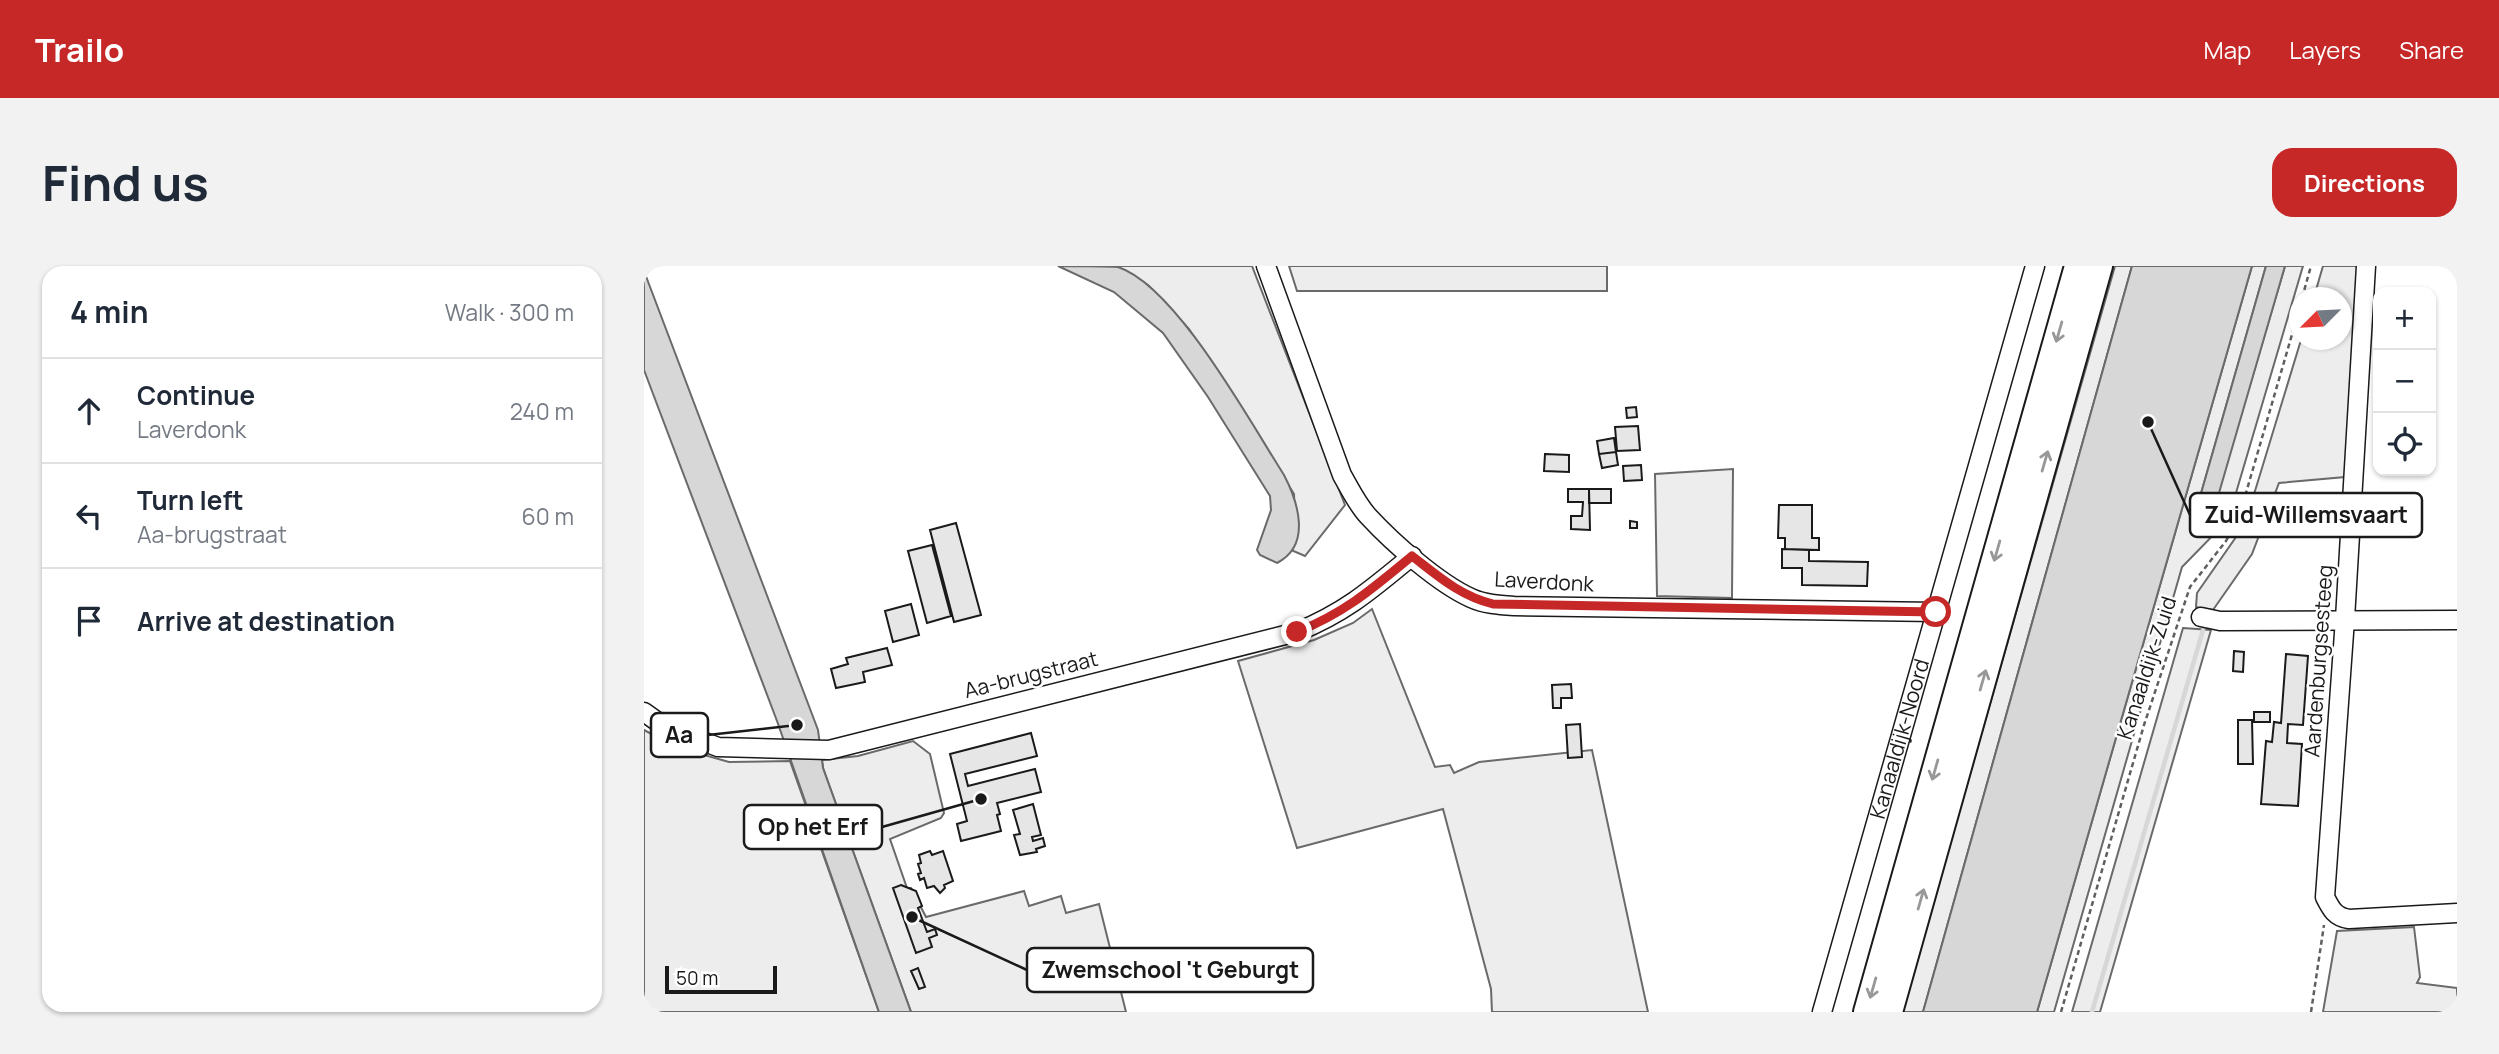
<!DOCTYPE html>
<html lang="en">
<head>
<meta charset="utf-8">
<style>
  body { margin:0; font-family:Manrope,sans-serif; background:#f2f2f3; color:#1f2937 }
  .controls { position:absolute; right:21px; top:21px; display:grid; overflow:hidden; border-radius:14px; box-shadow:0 2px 5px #0004 }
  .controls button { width:63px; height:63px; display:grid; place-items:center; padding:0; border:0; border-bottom:2px solid #e0e1e3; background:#fff; color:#1f2937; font:35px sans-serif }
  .compass { position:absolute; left:1645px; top:21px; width:63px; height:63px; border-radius:50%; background:#fff; box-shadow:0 2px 5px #0004; rotate:246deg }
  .scale { position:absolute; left:21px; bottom:18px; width:112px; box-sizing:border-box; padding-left:7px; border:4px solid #1a1a1a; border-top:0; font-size:19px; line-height:24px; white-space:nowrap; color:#1a1a1a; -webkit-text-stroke:5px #fff; paint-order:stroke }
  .stop { position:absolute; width:21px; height:21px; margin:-16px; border:5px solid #c62828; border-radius:50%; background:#fff }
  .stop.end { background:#c62828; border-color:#fff; box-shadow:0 2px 7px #0008 }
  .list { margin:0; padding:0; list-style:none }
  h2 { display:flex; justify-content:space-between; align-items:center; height:91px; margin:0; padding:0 28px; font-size:30px }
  h2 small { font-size:23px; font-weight:400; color:#747a83 }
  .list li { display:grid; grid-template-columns:46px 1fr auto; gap:21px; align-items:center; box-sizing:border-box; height:105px; padding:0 28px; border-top:2px solid #e0e1e3 }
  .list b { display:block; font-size:26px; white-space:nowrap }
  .list p { margin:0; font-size:23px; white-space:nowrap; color:#747a83 }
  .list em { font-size:23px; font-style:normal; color:#747a83 }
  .icon { flex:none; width:38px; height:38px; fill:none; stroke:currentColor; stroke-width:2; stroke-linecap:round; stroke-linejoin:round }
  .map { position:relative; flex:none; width:1813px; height:746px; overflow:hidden; border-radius:21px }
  header { display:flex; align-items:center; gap:42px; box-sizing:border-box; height:98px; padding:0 35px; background:#c62828; color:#fff }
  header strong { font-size:33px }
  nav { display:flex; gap:38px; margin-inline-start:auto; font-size:24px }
  .intro { display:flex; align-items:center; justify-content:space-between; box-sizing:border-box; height:168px; padding:0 42px }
  h1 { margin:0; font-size:49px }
  .button { padding:18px 32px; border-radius:21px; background:#c62828; color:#fff; font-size:24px; font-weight:700 }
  main { display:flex; gap:42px; padding:0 42px }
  aside { flex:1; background:#fff; border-radius:21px; box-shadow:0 2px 5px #0004 }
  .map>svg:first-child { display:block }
  .built { fill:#ededed; stroke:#6a6a6a; stroke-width:2 }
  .water { fill:#d7d7d7; stroke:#6a6a6a; stroke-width:2 }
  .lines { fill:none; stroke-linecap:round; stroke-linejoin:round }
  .stream { stroke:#d7d7d7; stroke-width:4.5 }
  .building { fill:#e6e6e6; stroke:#1a1a1a; stroke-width:2 }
  .minor-casing { stroke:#1a1a1a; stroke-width:21 }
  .highway-casing { stroke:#1a1a1a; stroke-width:28 }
  .path { stroke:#5f5f5f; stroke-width:2.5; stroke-dasharray:5 3.5; stroke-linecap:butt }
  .minor { stroke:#fff; stroke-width:18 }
  .highway { stroke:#fff; stroke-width:24 }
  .oneway { stroke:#989898 }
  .route { stroke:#c62828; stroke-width:9 }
  .labels { text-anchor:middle; stroke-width:5; stroke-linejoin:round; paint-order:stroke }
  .street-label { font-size:21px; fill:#1a1a1a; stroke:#fff }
  .leader { fill:none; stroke:#1a1a1a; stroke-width:2.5 }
  .callout-dot { fill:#1a1a1a; stroke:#fff; stroke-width:2.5 }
  .callout { fill:#fff; stroke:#1a1a1a; stroke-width:2.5 }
  .callout-label { font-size:23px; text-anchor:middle; font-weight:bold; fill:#1a1a1a }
</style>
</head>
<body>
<header>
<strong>Trailo</strong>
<nav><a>Map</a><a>Layers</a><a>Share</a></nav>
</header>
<div class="intro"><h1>Find us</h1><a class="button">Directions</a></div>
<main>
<aside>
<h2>4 min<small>Walk · 300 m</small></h2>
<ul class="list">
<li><svg class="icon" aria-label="ahead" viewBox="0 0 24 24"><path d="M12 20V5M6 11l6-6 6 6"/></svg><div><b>Continue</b><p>Laverdonk</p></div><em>240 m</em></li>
<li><svg class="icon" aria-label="left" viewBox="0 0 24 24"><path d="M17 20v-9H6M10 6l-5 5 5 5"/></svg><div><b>Turn left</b><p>Aa-brugstraat</p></div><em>60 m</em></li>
<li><svg class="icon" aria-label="arrive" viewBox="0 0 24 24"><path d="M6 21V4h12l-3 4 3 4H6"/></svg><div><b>Arrive at destination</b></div></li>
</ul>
</aside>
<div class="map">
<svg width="1813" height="746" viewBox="0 0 1813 746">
  <rect width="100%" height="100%" fill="#fff"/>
  <!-- built -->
  <path class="built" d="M472 0H608L701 239 661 290 647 284 652 275 650 228 598 144 545 63 504 19Z
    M645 0H963V25H653Z
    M1471 0H1488L1279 746H1258Z
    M1608 0H1622L1552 245 1567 251 1641 0H1659L1584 254 1538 301 1410 746H1393Z
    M1679 0H1714L1701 211 1635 217 1608 288 1569 344 1552 341 1553 327 1592 271 1611 225 1657 74H1698V32L1670 31Z
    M1089 203 1088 332 1013 330 1011 208Z
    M728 343 791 501 806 499 810 507 835 496 948 484 1004 746H848L847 723 799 543 653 582 594 395 670 374 709 357Z
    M1539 362 1567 364 1456 746H1428Z
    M0 464 32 481 85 496 146 495 235 746H0Z
    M269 475 286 488 300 547 297 552 246 573 263 622H267L282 651 380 625 385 640 417 630 422 647 455 638 482 746H267L179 502 178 494 214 490Z
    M1770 661 1776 711 1773 717 1813 722V746H1679L1693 665Z"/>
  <!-- water -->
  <path class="water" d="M414 0C430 0 459 0 474 1 532 20 606 156 640 209 654 236 668 279 633 297L616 289 613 284 627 244 626 230 564 131 519 67 470 26Z
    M1488 0H1608L1393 746H1279Z
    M1622 0H1641L1568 251 1552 245Z
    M0 5 174 464 179 502 267 746H235L133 455 0 104Z"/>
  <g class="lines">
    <!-- stream -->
    <path class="stream" d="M1448 746 1559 364"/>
  </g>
  <!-- building -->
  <path class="building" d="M992 141 993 151 983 152 982 142Z
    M994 160 996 184 973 185 971 161Z
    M970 172 972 186 955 188 953 175Z
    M972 186 974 199 958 202 955 188Z
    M901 188 925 189V206L900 205Z
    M997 199 998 214 980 215 979 200Z
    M924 223H945L946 264 927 263V250H938L939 236H924Z
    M945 223H967V237H945Z
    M1135 239H1168V272H1175V284L1141 283V272H1134Z
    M986 255 993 256V262H986Z
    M312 257 337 349 310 356 286 264Z
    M288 279 307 350 283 357 264 285Z
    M1138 283 1165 284V295L1224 296 1223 320 1158 319V302H1138Z
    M267 338 275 369 249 376 241 345Z
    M243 382 248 399 219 406 221 416 192 422 187 403 204 398 202 392Z
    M1590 385 1600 386 1599 406 1589 405Z
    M1642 388 1664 390 1659 459 1644 458 1643 477 1658 478 1654 540 1617 538 1622 475 1628 476 1630 456 1637 457Z
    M927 418 928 432H917V442H909L908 419Z
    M1610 446H1626V456H1610Z
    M1594 454H1608L1609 498H1594Z
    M936 458 938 491 924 492 922 459Z
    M387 467 393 490 321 508 324 520 391 503 397 526 353 537 356 548 353 549 357 565 317 575 313 558 323 555 306 488Z
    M389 538 397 569 388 571 389 575 399 572 401 580 392 583 393 586 376 589 370 569 376 568 369 544Z
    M286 585 288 589 299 585 309 615 300 619 301 622 296 627 290 620 283 622 280 612 276 614 274 608 277 607 274 598 277 597 275 589Z
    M257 619 272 625 278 640 274 642 283 666 291 663 293 669 285 672 288 681 272 687 249 622Z
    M274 702 281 721 275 723 267 705Z"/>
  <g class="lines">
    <defs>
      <g id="minor">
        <path d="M622 0 698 209C706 223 713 238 724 250 749 277 794 317 827 332 840 338 855 339 870 340L1292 346"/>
        <path d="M1722 0 1701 353 1681 631C1687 643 1691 651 1705 653L1813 647"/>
        <path d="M1557 351 1576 355 1813 354"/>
        <path d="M0 446 21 461 74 481 185 484 653 366C702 346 728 323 768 290"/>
        <path id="s1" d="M1178 746 1391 0"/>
      </g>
      <path id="highway" d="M1222 746 1433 0
        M1246 746 1456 0"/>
    </defs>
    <!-- minor casing -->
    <use href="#minor" class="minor-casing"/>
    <!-- highway casing -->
    <use href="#highway" class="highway-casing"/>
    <!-- path -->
    <path class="path" d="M1658 32 1667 0
      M1417 746 1500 459 1546 321 1582 275 1595 251 1656 41
      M1667 746 1680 659"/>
    <!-- minor -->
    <use href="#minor" class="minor"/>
    <!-- highway -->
    <use href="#highway" class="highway"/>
  </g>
  <!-- one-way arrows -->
  <defs><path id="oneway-shaft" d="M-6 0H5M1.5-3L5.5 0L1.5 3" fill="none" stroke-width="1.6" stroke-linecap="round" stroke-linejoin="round" transform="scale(1.75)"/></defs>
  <g class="oneway">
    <use href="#oneway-shaft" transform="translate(1415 66) rotate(106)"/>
    <use href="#oneway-shaft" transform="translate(1401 195) rotate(-74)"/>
    <use href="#oneway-shaft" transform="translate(1353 285) rotate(106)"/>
    <use href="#oneway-shaft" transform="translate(1339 414) rotate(-74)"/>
    <use href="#oneway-shaft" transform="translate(1291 504) rotate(106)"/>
    <use href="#oneway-shaft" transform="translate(1277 633) rotate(-74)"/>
    <use href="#oneway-shaft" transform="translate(1229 722) rotate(106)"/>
  </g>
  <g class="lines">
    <!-- route -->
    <path class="route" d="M653 366C702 346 728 323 768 290 794 310 816 330 849 338L1292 346"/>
  </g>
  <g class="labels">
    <!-- street labels -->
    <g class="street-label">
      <text transform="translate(900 316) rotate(3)" y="7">Laverdonk</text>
      <text transform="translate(1675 395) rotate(-86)" y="7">Aardenburgsesteeg</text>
      <text transform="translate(1503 402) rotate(-72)" y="7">Kanaaldijk-Zuid</text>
      <text transform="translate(387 409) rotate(-14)" y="7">Aa-brugstraat</text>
      <text dy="7" stroke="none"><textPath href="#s1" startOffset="284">Kanaaldijk-Noord</textPath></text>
    </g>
  </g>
  <!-- callouts -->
  <path class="leader" d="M1504 156L1546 249M153 459L64 469M337 533L238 561M268 651L383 704"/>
  <g class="callout-dot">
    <circle cx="1504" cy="156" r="7"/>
    <circle cx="153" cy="459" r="7"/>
    <circle cx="337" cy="533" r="7"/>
    <circle cx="268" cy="651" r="7"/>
  </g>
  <g class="callout">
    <rect x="1546" y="227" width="232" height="44" rx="7"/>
    <rect x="7" y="447" width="57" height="44" rx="7"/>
    <rect x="100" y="539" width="138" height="44" rx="7"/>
    <rect x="383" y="682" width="286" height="44" rx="7"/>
  </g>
  <g class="callout-label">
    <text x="1662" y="257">Zuid-Willemsvaart</text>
    <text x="35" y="477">Aa</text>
    <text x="169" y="569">Op het Erf</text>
    <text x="526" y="712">Zwemschool 't Geburgt</text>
  </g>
</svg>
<div class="controls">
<button>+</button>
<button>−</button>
<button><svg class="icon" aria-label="locate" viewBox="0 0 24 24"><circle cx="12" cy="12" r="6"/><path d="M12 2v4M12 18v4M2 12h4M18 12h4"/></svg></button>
</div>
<svg class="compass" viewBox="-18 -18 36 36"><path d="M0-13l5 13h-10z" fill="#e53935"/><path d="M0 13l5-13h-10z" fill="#747a83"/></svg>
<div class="scale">50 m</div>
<div class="stop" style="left:1292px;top:346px"></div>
<div class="stop end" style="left:653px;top:366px"></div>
</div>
</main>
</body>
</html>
